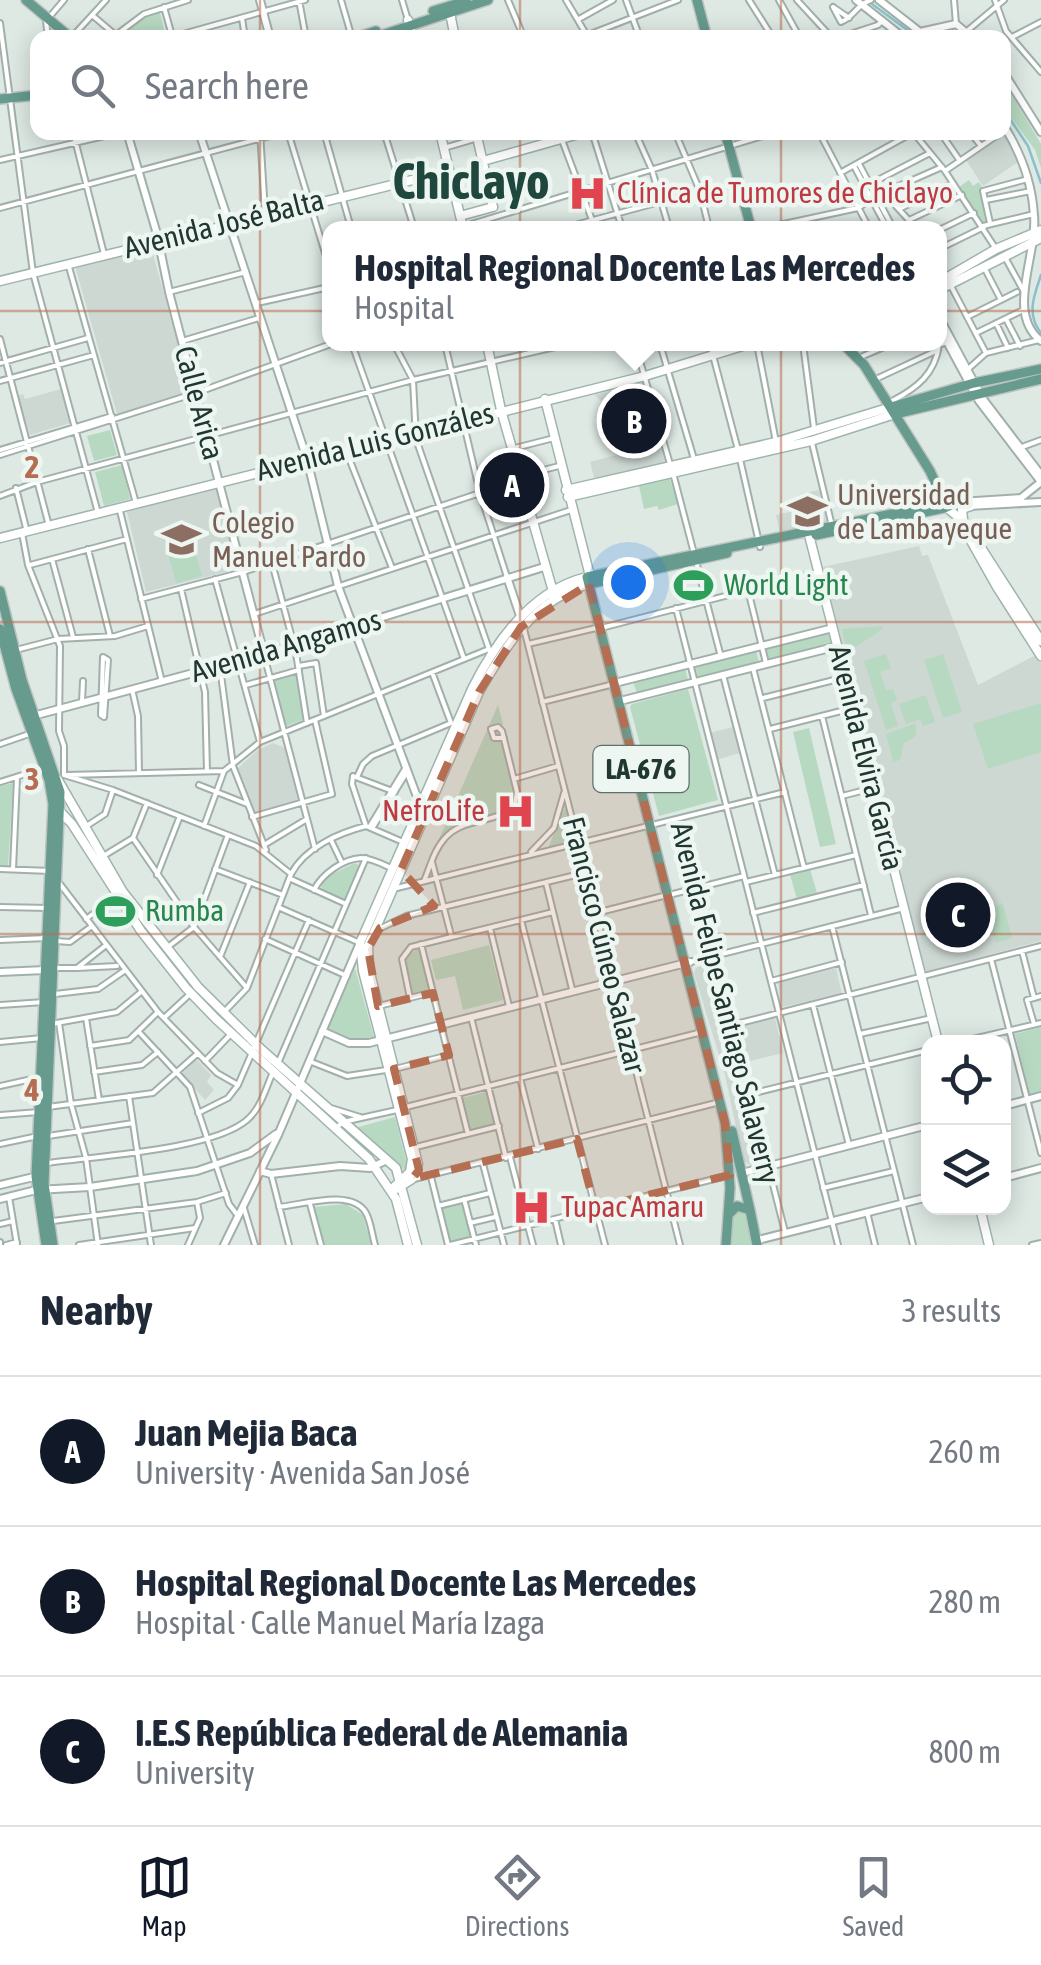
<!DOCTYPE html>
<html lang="en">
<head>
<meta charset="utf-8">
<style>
  body { margin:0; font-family:"Asap Condensed",sans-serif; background:#f6f6f7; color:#1f2937 }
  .controls { position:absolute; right:30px; bottom:30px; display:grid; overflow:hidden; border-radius:20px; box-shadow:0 5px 25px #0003 }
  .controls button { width:90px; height:90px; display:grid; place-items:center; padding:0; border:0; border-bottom:2px solid #e0e1e3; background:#fff; color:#1f2937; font:50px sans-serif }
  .you { position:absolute; left:628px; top:582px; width:35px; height:35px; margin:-25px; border:8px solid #fff; border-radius:50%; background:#1a73e8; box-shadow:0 0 0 15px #1a73e833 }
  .badge { display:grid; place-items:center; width:65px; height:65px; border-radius:50%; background:#111827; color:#fff; font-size:32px; font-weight:700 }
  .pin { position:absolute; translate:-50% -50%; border:5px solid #fff; box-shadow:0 2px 10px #0006 }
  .popup { position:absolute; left:322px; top:221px; width:625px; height:130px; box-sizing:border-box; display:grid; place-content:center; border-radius:20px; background:#fff; filter:drop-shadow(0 2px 8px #0005); font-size:32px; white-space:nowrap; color:#747a83 }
  .popup b { font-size:38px; color:#1f2937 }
  .popup::after { content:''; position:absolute; left:50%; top:100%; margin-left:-20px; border:20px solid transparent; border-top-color:#fff }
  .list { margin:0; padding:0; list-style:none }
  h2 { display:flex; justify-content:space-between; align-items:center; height:130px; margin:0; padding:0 40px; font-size:42px }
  h2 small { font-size:32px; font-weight:400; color:#747a83 }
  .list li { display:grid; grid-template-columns:65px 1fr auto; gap:30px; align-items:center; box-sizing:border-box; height:150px; padding:0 40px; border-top:2px solid #e0e1e3 }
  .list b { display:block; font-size:38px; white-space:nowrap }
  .list p { margin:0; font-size:32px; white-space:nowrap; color:#747a83 }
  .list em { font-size:32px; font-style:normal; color:#747a83 }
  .icon { flex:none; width:55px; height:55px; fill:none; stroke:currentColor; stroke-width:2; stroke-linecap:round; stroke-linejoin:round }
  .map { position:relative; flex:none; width:1041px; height:1245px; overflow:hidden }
  .search { position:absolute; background:#fff; box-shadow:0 5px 25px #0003; left:30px; right:30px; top:30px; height:110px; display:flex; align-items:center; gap:25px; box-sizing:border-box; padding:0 35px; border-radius:20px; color:#747a83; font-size:38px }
  .sheet { height:580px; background:#fff }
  nav { display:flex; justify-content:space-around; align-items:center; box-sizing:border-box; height:140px; border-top:2px solid #e0e1e3; background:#fff; font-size:28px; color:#747a83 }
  nav a { display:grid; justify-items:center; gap:5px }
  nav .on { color:#111827 }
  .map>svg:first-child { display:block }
  .built { fill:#cdd8d3 }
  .green { fill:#b8d9c1 }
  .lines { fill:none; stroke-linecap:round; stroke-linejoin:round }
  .stream { stroke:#89c0cb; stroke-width:2.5 }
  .canal { stroke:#89c0cb; stroke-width:5 }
  .minor-casing { stroke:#a2b0ab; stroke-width:8 }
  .tertiary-casing { stroke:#a2b0ab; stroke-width:10 }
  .secondary-casing { stroke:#9eb4ac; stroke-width:11 }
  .primary-casing { stroke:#bcc3c1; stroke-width:12 }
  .minor { stroke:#fff; stroke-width:4 }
  .tertiary { stroke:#fff; stroke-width:6 }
  .secondary { stroke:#fff; stroke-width:8 }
  .primary { stroke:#669b8e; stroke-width:9 }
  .marked { fill:#b66e52; fill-opacity:0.2; stroke:#b66e52; stroke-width:8; stroke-dasharray:20 12; stroke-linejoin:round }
  .grid { fill:none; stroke:#b66e52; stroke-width:2.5; stroke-opacity:0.55 }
  .labels { text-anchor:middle; stroke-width:9; stroke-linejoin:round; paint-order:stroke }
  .shield { fill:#eef6f2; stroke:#5e706b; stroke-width:2.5 }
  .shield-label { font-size:28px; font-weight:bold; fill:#213731 }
  .health-label { font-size:30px; fill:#be3a42; stroke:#eef6f2; text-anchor:start }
  .street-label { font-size:30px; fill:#213731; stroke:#eef6f2 }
  .education-label { font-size:30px; fill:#785e54; stroke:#eef6f2; text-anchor:start }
  .leisure-label { font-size:30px; fill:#27864d; stroke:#eef6f2; text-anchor:start }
  .town-label { font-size:50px; font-weight:bold; fill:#1f473e; stroke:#eef6f2 }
  .grid-label { font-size:32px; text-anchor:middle; font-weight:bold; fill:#b66e52; stroke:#eef6f2; stroke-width:9; stroke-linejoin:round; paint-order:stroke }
</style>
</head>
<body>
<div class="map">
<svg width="1041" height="1245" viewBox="0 0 1041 1245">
  <rect width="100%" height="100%" fill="#dee9e4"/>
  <!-- built -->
  <path class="built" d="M1004 134 1018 162 983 186 966 160Z
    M151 247 191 391 117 414 75 266Z
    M642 383 665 462 595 481 590 462 620 454 610 405H606L594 395Z
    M61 389 70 423 30 435 17 396 23 394 25 399Z
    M215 486 237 569 146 592 127 512Z
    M819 490 827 524 780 534 776 515 804 509 801 494Z
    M919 546 922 556 928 555 978 685 1036 655 1041 663V941L924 972 823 567Z
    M733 727 740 753 716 760 709 733Z
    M273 743 285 748 298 801 254 813 237 769 258 750Z
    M706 963 713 970 760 1155 757 1162 750 1165 743 1160 725 1075 694 973 696 968Z
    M836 968 842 994 782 1007 778 983Z
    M775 1018 783 1053 746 1062 737 1027Z
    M196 1059 211 1075 207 1082 214 1090 205 1100 182 1074Z"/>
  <!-- green -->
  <path class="green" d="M155 11 160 13 166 37H125L120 34Z
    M1004 81 1041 144V168L1035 150 1004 108Z
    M969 180 973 186 979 182 983 189 988 223 984 224 959 187Z
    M110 430 117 455 94 461 87 436Z
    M122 465 130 499 104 506 95 472Z
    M669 477 678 504 659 510 657 506 644 509 639 486 641 482Z
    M187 521 202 576 176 583 161 528Z
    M882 626 883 629 847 652 842 629Z
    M828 632 832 645 769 661 766 648Z
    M756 650 759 662 698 677 695 666Z
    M886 654 891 668 880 672 886 690 893 689 897 700 891 703 898 726 886 730 864 661Z
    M943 654 962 712 943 718 924 660Z
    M685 668 688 680 637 693 633 682Z
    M297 674 305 719 286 726 274 681Z
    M688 689 718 800 659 816 630 707 632 704Z
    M926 695 935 722 923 726 920 719 906 724 899 704Z
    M1041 703V752L988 769 973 724Z
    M498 705 503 724 501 732 515 790 514 802 504 812 456 826 436 846Z
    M916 723V736L904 743 900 760 893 762 886 734Z
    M809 728 836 844 820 847 793 732Z
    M13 783 8 867 0 866V786Z
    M565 807 574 841 548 848Z
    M355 863 360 866 345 900 320 891 324 878Z
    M810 869 817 893 797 899 790 875Z
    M1003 904 1012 938 996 943 987 908Z
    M489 945 503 1000 463 1010 455 976 436 980 431 960Z
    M419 949 429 991 412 996 405 966 406 955Z
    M355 968 374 1037 354 1040 326 1029Z
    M1041 1027V1094L1030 1097 1015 1034Z
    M486 1092 494 1124 471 1131 462 1098Z
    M395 1117 408 1168 405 1171 355 1128Z
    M463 1203 471 1237 449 1242 441 1208Z
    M346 1204 363 1215 371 1245H324L314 1207Z
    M747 1210 754 1245H731L734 1211Z"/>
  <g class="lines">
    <!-- stream -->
    <path class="stream" d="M872 4 910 32
      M1004 110 1028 146 1041 183
      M1041 275C1034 296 1026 314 1041 333"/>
    <!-- canal -->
    <path class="canal" d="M130 907 192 986"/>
    <defs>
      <path id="minor" d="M299 0 306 38
        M341 0 352 38
        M402 0 408 20
        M508 0 524 38
        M566 0 586 34
        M626 0 640 38
        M749 0 773 38
        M779 0 800 38
        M797 0 832 38
        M954 0 956 24
        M995 0 1006 31 1041 72
        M164 7 172 36
        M833 7 841 22C854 17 857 4 871 0
        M833 7 849 18
        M92 15 119 38
        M242 18 245 38
        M579 19 613 0
        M0 23 33 273 98 513
        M967 31 1004 0
        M116 35 144 14 188 0
        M172 37 305 0
        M1012 37 1041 22
        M48 38 46 21 64 0
        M71 38 106 0
        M580 38 678 0
        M838 38 878 25 883 20
        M73 132 104 254
        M260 132 265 213
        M288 132 329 266
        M324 132 351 228
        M384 132 414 228
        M559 132 595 228
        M592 132 622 228
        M635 132 652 170 669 228
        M675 132 700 191 709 228
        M819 132 869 228
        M913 132 945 171 996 249
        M940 132 960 161
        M970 132 981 146
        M444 148 478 138
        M0 160 122 132
        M859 164 893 228
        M854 166 887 228
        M945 171 1002 132
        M840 173 914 132
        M870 184 930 153
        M884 193 916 228
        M986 200 1031 191
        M0 208 285 132
        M899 209 953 183
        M909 220 962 195
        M990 223 983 191 1028 179
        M465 226 776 132
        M983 226 1034 214
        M564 228 700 191
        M765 228 858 208 876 196 942 167
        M939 230 974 213
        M939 249 984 227
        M1006 259 1023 290
        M69 267 136 503
        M985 269 1001 300
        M951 286 986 353
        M169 292 246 272
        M257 303 329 287
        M967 317 1017 292
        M1006 319 1020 346
        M996 323 1008 348
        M976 333 1023 310
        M0 339 49 526
        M182 341 259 318
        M352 344 464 659
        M394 344 413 380 416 439 490 652
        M445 344 480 493 507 577
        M635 344 670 464
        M660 344 694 459
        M710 344 738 450
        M757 344 776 442
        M803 344 814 428
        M863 356 891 344
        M0 363 88 338
        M967 370 986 353 1039 340
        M878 378 938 350
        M0 381 94 355
        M892 401C917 388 935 374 939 345L947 342
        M812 443 832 526
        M1022 447 1041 440
        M515 448 554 438
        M0 450 112 416
        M347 453 392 568
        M0 455 196 393 331 344
        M740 459 760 547
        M673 473 721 657
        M520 476 559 466
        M16 488 27 532
        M0 496 37 482 413 380 568 344
        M120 511 162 682
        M22 533 28 565 60 646 59 731 64 746V775L113 790 256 846 291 874
        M88 549 110 636
        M52 559 73 637
        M272 563 296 653 307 723
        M30 565 127 539
        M215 579 260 742
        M181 589 205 692 207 771
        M748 590 766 663
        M141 599 243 572 480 493
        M676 608 838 1245
        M254 614 571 510
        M605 627 818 572
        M524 629 680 1245
        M528 644 596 628
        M16 650 58 639 115 636 148 626
        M264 655 315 849
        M103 657 108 660 104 717 101 715Z
        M299 666 316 663 324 716
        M220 667 233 766 266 850
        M753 668 804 868
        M432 672 451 723
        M723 675 775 875
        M246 685 299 670
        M132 689 138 716 139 773
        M763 698 846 677
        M82 702 83 681
        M542 702 610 685
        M822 716 871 915
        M770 729 853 708
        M0 744 32 733
        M67 775 224 771 260 742 489 649
        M357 777 363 764 372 756 451 723
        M514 779 558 766
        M0 782 45 768
        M199 785 247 804
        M842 796 873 788
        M252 817 332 794 315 720
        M204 826 224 771
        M366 826 352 784 353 776 395 792
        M370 826 406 767
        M85 827 105 814 113 790
        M373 827 407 772
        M133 838 194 927 247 988
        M331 840 342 863
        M264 845 307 819
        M531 852 554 828 564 793
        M105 855 133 838 147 803
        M432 862 451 935
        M0 869 50 871
        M13 869 17 778
        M215 869 283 895
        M157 875 180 816
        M291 879 346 904
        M424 881C430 867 434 850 445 838 464 816 498 825 515 804L517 792 502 731 498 727 491 729 494 738H504
        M746 882 856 855
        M546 883 572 989
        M60 884 158 1012 217 1073 238 1085
        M397 888 785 792
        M314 890C322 874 343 859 361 858 372 858 384 865 393 869
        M673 894 744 876
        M0 907 48 908
        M278 907 360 943
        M596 913 667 895
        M753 913 864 885
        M86 919 119 895
        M521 920 605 1245
        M832 926 913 1245
        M490 928 509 1006
        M377 930 406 916 584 873
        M265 939 347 976
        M0 940 47 938
        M56 941 70 942 92 926
        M421 944 468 1134
        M169 946 194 927 228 835
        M1022 951 1034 998
        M715 956 785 1232
        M220 957 250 882
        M991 959 1041 1153
        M690 962 904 908
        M53 968H77L105 946
        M77 968 117 966
        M771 981 842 962
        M55 994 98 989 124 971
        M410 998 402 959 411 947 553 912
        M0 1005 44 1002
        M813 1005 849 1145
        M379 1006 433 992
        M226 1010 247 988 291 874C305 848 338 833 366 826L403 842
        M471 1017 506 1158
        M86 1018 99 1100
        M164 1018 190 994
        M59 1023 71 1104 86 1158 98 1245
        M51 1024 117 1012 141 992
        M1034 1024 1027 1000 1041 996
        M732 1025 1041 946
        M139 1032 190 1087 229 1204 238 1216
        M860 1034 932 1018
        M0 1042 42 1038
        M960 1042 1041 1023
        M90 1046 129 1040 158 1012
        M205 1061 229 1036
        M279 1061 366 858
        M309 1061 347 1076 386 1070
        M395 1069 449 1055
        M94 1072 142 1065 158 1052
        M520 1078 538 1149
        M0 1086 41 1077
        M750 1094 928 1050
        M129 1096 151 1245
        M48 1107 153 1093 197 1054
        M406 1107 702 1032
        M331 1108 360 1117
        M198 1113 228 1098 238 1085 309 920
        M0 1115 39 1112
        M336 1128 343 1122 397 1110
        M48 1136 133 1123
        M0 1144 38 1136
        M416 1147 499 1126
        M510 1157 533 1245
        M48 1163C96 1156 212 1150 247 1120 261 1108 266 1088 273 1072
        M483 1164 504 1245
        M271 1174 289 1245
        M431 1177 448 1245
        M414 1179 720 1102
        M823 1188 894 1171
        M9 1197 17 1245
        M464 1199 476 1245
        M310 1204 321 1245
        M243 1205 255 1245
        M438 1206 490 1193
        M279 1207C302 1205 352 1188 366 1213 371 1222 372 1235 375 1245
        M867 1212 875 1245
        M555 1219 561 1245
        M53 1221 197 1202 226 1193
        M470 1223 495 1217
        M0 1224 13 1221
        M0 1242V1245
        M6 1245 17 1242
        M79 1245 195 1228
        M188 1245 200 1218 197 1202
        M450 1245 726 1176
        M1032 1245 1041 1243"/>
      <path id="tertiary" d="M260 0 270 38
        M856 0 904 38
        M879 0 920 32
        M912 38 920 32 956 24 973 38
        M1004 73 1041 132
        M1004 126C1021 153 1032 183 1034 215 1038 255 1005 313 1041 341
        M127 132 157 234 169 292 264 654
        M199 132 307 459 338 586 416 794 423 803
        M939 317 983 399 1041 475
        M939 327 979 401 1041 482
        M952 498 960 502 1021 498 1041 482
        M968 506 1041 502
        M507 577 521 619
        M619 682 833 628
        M624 700 838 646
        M33 716 264 654 544 567
        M0 972 45 970
        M322 1031 349 1043H369L690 962
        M1004 1106 1041 1096
        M260 1171 271 1174 340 1166 370 1168 387 1160
        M742 1173 928 1125
        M1004 1178 1041 1168
        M0 1185 38 1176
        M0 1199 36 1190 90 1187 197 1171 250 1153 276 1134
        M758 1240 928 1197
        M224 1245 278 1135 359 945"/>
      <path id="secondary" d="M449 8 455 38
        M408 20 413 38
        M440 132 463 228
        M483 161 586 132
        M460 216 493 207 476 132
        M0 281 449 171
        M939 282 996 249 1041 230
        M939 290 1041 238
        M487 344 501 410 554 595
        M545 399 590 576
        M566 490 776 442 891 407
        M568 497 811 441 895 414
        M947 508 957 516 997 587 1041 656
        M963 519 962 509 971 506
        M808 531 938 1042
        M0 538 645 376 749 344
        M976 540 1041 641
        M58 780 123 892 198 987 262 1050 396 1168 417 1245
        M56 807 72 824 141 931 186 988 216 1019 369 1159 396 1199 408 1245
        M396 1189 412 1179 418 1164 369 969 368 946 479 692C505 646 535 599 589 584
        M391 1190 410 1172 412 1159 363 971 360 943 472 689C496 641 532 590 587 577
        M980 1208 989 1245"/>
      <path id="primary" d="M26 0 71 38
        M697 0 707 38
        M433 11 466 1
        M355 38 376 31
        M373 38 488 0
        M0 99 38 95
        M725 132 751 228
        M843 344 864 365 930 471 936 484 937 504 944 508 951 505 949 493 943 492 937 496
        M891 407 974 383 1041 369
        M895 414 1041 379
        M816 535 944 508
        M589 584 727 553
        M0 591 22 680 60 792 44 1184 53 1245
        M0 629 16 689 49 780 53 804 36 1176 46 1245
        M732 1131 750 1210
        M730 1213 737 1206 750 1210 757 1245
        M726 1245 730 1188 725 1123 587 577 911 510 937 497"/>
    </defs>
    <!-- minor casing -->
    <use href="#minor" class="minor-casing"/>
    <!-- tertiary casing -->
    <use href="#tertiary" class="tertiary-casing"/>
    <!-- secondary casing -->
    <use href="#secondary" class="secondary-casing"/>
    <!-- primary casing -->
    <use href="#primary" class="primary-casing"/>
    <!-- minor -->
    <use href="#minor" class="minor"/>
    <!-- tertiary -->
    <use href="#tertiary" class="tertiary"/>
    <!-- secondary -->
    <use href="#secondary" class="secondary"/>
    <!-- primary -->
    <use href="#primary" class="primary"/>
  </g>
  <!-- marked area -->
  <path class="marked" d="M589 584 725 1123 730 1175 595 1208 577 1139 412 1179 419 1170 394 1069 449 1055 433 993 378 1006 368 949 380 928 434 906 401 870 479 692 521 627Z"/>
  <!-- grid -->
  <path class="grid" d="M260 0V38M520 0V38M781 0V38M260 132V1245M520 132V1245M781 132V1245M0 311H1041M0 622H1041M0 934H1041"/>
  <!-- icons -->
  <defs>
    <symbol id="hospital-bare" viewBox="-9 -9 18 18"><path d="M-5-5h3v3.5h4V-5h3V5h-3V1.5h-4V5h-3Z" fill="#e0444e" stroke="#eef6f2" stroke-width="2.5" paint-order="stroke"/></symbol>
    <symbol id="university-bare" viewBox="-9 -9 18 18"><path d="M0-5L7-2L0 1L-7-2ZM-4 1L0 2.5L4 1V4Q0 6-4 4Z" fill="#8d6e63" stroke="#eef6f2" stroke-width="2.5" paint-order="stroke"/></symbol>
    <symbol id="stadium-bare" viewBox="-9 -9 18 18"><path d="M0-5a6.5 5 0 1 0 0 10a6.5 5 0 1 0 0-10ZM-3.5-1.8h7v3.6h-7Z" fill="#2e9e5b" stroke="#eef6f2" stroke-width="2.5" paint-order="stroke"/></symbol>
  </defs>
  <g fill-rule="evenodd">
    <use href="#hospital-bare" x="560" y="166" width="55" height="55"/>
    <use href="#university-bare" x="780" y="484" width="55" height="55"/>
    <use href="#university-bare" x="154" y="512" width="55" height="55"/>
    <use href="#stadium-bare" x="666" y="558" width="55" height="55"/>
    <use href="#hospital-bare" x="488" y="784" width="55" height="55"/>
    <use href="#stadium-bare" x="88" y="884" width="55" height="55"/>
    <use href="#hospital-bare" x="504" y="1180" width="55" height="55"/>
  </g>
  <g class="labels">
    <!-- shield labels -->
    <rect class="shield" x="593.5" y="746" width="95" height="46" rx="8"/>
    <g class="shield-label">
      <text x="641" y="779">LA-676</text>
    </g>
    <!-- health labels -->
    <g class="health-label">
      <text x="617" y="203">Clínica de Tumores de Chiclayo</text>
      <text x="485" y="821" text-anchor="end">NefroLife</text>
      <text x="561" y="1217">Tupac Amaru</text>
    </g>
    <!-- street labels -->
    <g class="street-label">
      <text transform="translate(224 224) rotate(-14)" y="10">Avenida José Balta</text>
      <text transform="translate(199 403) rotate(75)" y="10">Calle Arica</text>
      <text transform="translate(375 442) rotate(-14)" y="10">Avenida Luis Gonzáles</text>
      <text transform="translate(286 646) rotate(-16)" y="10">Avenida Angamos</text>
      <text transform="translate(866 758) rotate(76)" y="10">Avenida Elvira García</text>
      <text transform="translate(604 945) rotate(76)" y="10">Francisco Cúneo Salazar</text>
      <text transform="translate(725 1003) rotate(76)" y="10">Avenida Felipe Santiago Salaverry</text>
    </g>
    <!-- education labels -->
    <g class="education-label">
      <text x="837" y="505">Universidad<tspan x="837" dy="34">de Lambayeque</tspan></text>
      <text x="212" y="533">Colegio<tspan x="212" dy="34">Manuel Pardo</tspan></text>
    </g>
    <!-- leisure labels -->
    <g class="leisure-label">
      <text x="724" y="595">World Light</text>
      <text x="145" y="921">Rumba</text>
    </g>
    <!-- town labels -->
    <g class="town-label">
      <text x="471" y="199">Chiclayo</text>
    </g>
  </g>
  <g class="grid-label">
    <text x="32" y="478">2</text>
    <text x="32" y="790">3</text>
    <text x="32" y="1101">4</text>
  </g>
</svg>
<div class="controls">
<button><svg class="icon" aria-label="locate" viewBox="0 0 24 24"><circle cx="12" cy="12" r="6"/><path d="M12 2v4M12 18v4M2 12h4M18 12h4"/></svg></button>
<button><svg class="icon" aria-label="layers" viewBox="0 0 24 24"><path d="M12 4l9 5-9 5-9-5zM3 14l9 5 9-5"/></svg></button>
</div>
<div class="you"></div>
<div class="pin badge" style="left:512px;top:485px">A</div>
<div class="pin badge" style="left:634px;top:421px">B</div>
<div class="popup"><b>Hospital Regional Docente Las Mercedes</b>Hospital</div>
<div class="pin badge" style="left:958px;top:915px">C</div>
<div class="search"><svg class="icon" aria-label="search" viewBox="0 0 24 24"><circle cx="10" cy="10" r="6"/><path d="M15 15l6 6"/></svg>Search here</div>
</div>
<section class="sheet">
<h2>Nearby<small>3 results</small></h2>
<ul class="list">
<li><span class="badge">A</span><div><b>Juan Mejia Baca</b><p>University · Avenida San José</p></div><em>260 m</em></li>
<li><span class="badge">B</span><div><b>Hospital Regional Docente Las Mercedes</b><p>Hospital · Calle Manuel María Izaga</p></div><em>280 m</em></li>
<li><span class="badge">C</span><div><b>I.E.S República Federal de Alemania</b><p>University</p></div><em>800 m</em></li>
</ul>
</section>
<nav>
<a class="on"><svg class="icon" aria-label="map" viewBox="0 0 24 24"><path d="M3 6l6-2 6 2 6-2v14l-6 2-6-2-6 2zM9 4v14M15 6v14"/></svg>Map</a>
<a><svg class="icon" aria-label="directions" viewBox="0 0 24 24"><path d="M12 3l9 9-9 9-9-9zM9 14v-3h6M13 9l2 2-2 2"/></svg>Directions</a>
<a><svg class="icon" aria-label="saved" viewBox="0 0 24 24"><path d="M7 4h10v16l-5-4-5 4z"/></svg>Saved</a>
</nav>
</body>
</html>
